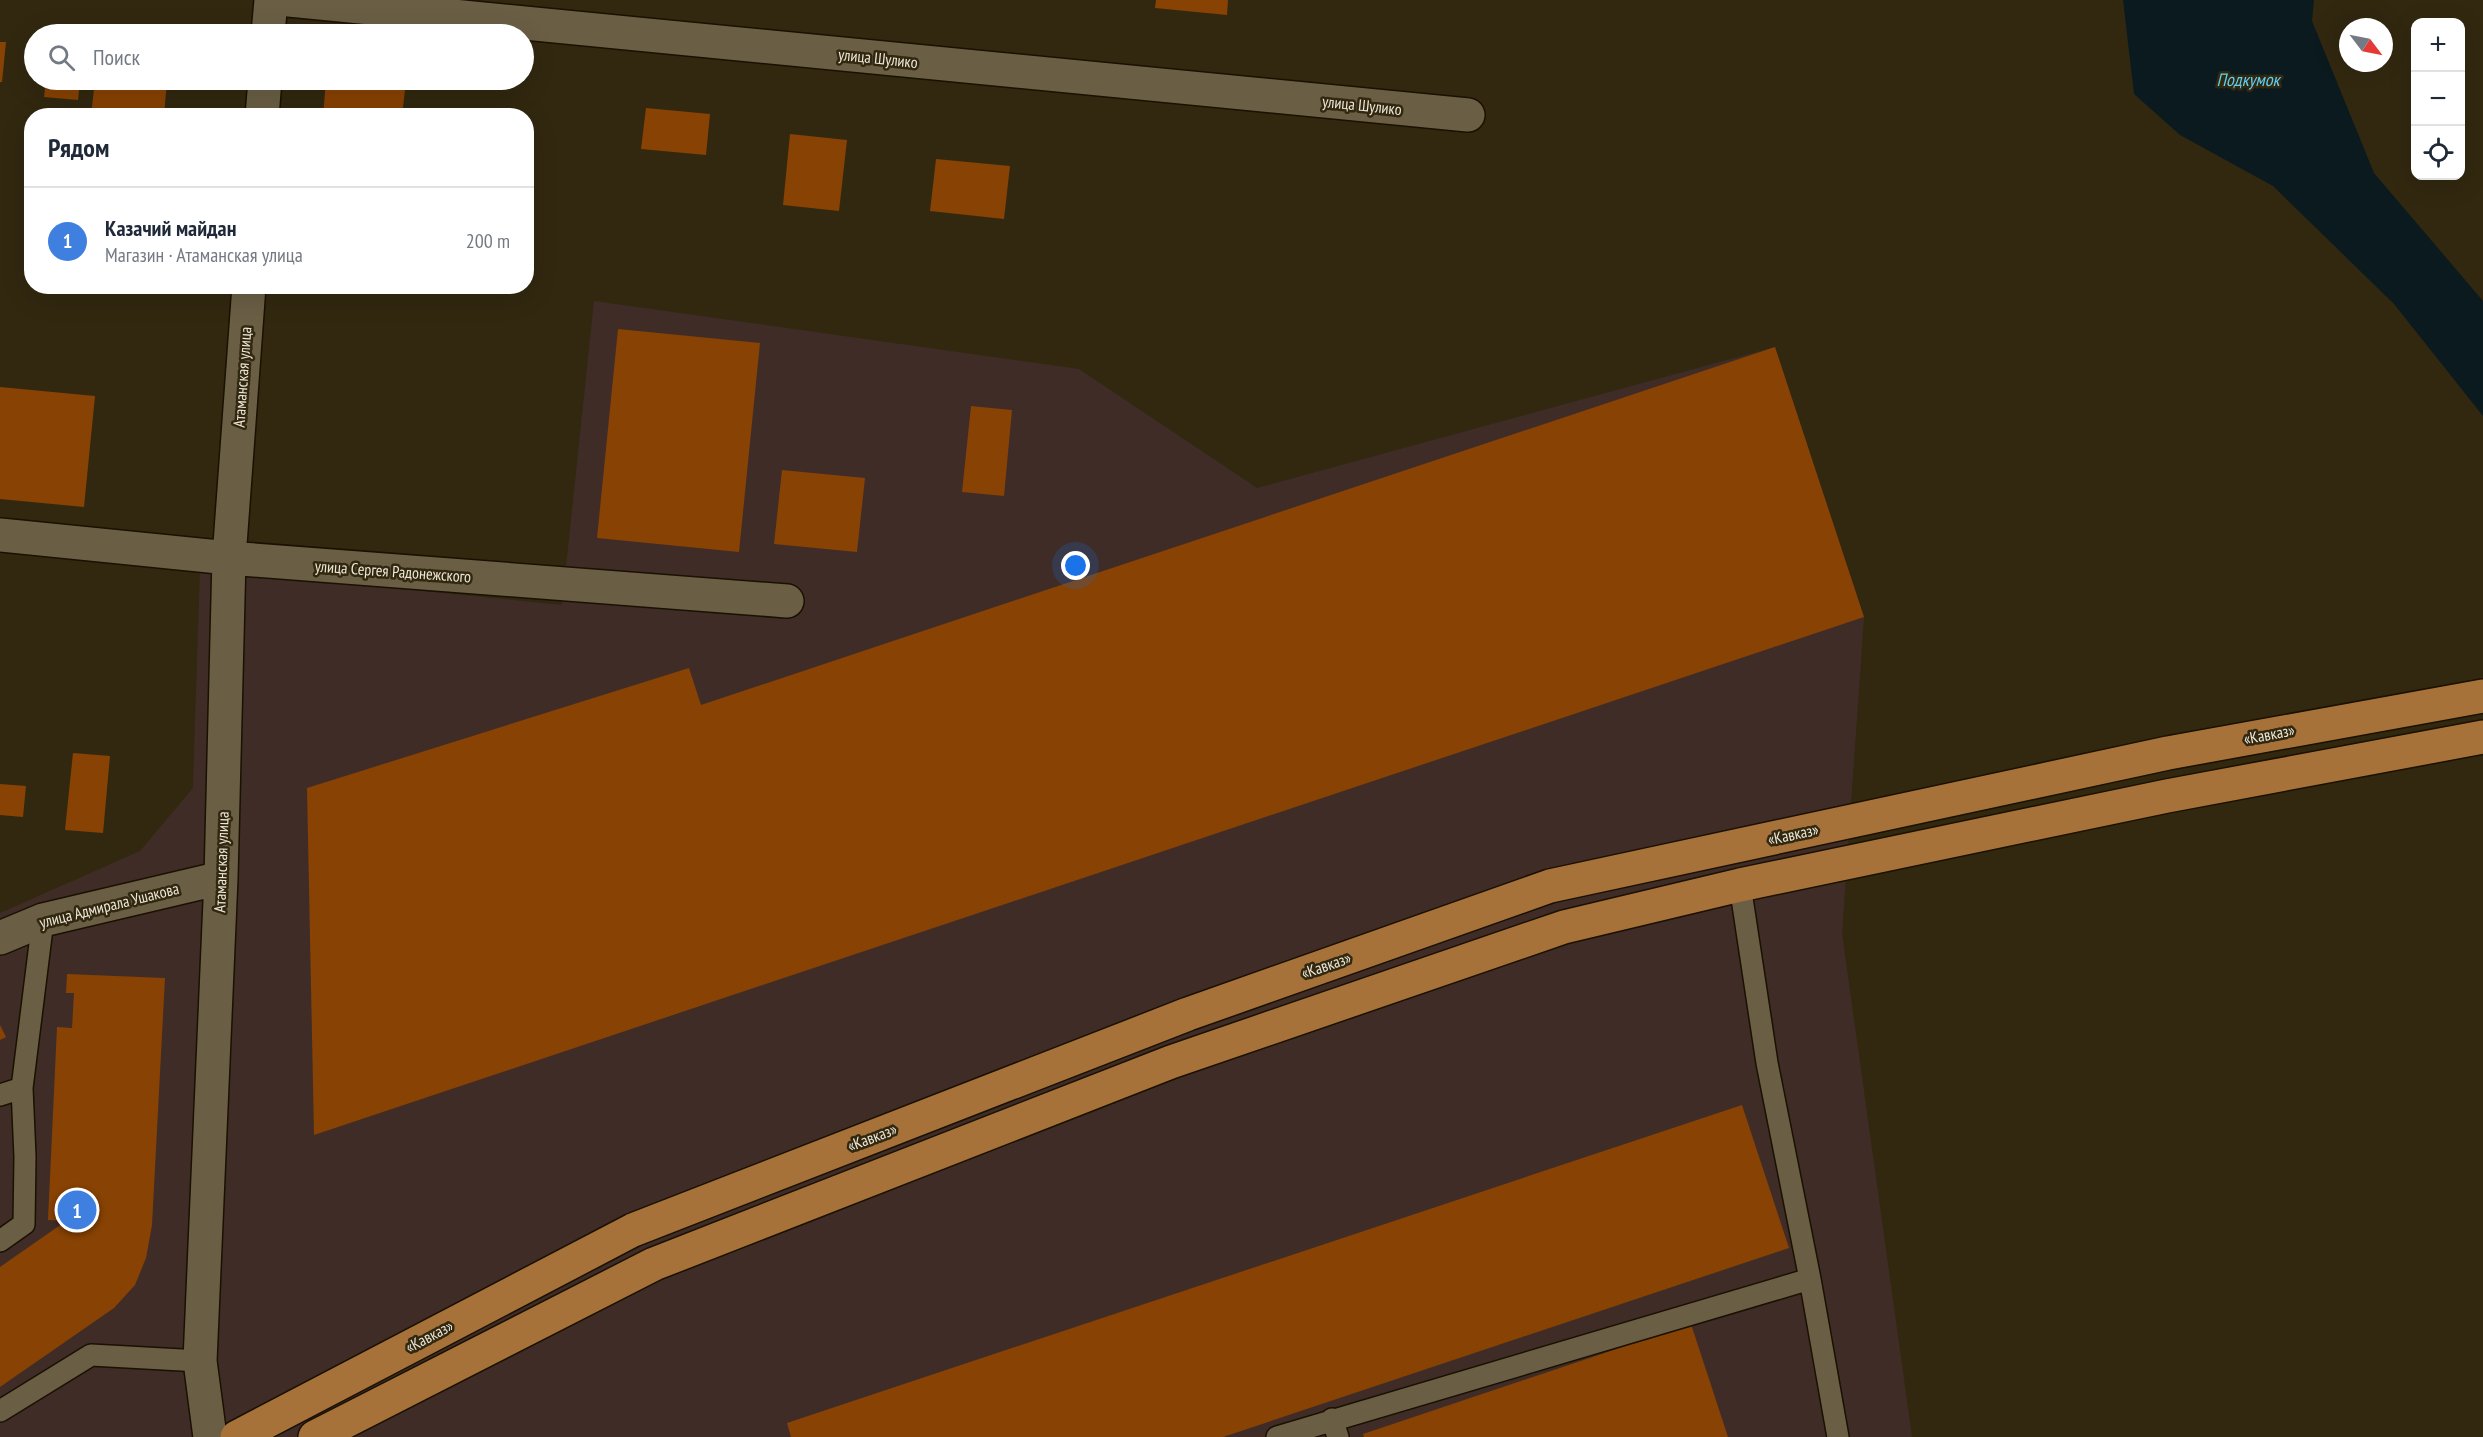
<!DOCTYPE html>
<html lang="ru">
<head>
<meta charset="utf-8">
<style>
  body { margin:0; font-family:"PT Sans Narrow",sans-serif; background:#f6f6f7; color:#1f2937 }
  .controls { position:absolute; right:18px; top:18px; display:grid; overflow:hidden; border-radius:12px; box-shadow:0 6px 24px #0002 }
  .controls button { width:54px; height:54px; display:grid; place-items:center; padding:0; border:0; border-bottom:2px solid #e0e1e3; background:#fff; color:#1f2937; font:30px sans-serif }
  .compass { position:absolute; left:2339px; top:18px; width:54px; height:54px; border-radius:50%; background:#fff; box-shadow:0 6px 24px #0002; rotate:122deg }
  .you { position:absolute; left:1076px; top:566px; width:21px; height:21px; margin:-15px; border:4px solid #fff; border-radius:50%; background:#1a73e8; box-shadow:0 0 0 9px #1a73e833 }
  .badge { display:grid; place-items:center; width:39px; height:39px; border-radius:50%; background:#4c6b8f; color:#fff; font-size:20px; font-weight:700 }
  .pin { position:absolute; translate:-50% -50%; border:3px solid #fff; box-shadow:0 2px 6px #0006 }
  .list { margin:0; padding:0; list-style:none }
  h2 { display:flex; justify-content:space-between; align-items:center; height:78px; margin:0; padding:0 24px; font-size:26px }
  h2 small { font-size:20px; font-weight:400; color:#747a83 }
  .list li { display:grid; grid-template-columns:39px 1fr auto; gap:18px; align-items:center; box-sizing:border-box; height:108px; padding:0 24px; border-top:2px solid #e0e1e3 }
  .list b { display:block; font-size:22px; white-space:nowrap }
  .list p { margin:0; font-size:20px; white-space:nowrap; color:#747a83 }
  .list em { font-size:20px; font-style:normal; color:#747a83 }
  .icon { flex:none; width:33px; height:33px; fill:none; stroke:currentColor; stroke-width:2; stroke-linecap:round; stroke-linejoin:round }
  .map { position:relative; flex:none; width:2483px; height:1437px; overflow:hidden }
  .search { position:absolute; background:#fff; box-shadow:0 6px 24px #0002; left:24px; top:24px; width:510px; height:66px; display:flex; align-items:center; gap:15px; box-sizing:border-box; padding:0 21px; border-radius:33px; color:#747a83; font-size:22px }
  .panel { position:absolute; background:#fff; box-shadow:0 6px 24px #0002; left:24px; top:108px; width:510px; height:186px; border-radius:24px }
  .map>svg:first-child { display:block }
  .commercial { fill:#3f2c27 }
  .water { fill:#0b1a1f }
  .building { fill:#884203 }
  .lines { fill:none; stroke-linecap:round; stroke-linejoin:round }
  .lane-casing { stroke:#1a1100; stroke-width:24 }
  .street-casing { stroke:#1a1100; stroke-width:36 }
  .primary-casing { stroke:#1a1100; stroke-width:36 }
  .lane { stroke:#6a5f45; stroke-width:21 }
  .street { stroke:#6a5f45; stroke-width:33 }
  .primary { stroke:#a7723a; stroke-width:33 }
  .labels { text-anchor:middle; stroke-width:5; stroke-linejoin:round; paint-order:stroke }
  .street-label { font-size:16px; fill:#ede7d8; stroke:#322810 }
  .water-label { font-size:18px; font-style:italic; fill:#5cd1f6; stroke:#322810 }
</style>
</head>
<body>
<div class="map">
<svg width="2483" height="1437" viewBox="0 0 2483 1437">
  <rect width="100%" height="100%" fill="#322810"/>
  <!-- commercial -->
  <path class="commercial" d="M594 301 1079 369 1257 488 1775 347 1864 617 1842 933 1912 1437H0V913L140 851 193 788 200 568 562 605Z"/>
  <!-- water -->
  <path class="water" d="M2123 0H2314L2312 21 2374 173 2483 301V416L2394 304 2273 186 2180 135 2134 94Z"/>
  <!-- building -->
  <path class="building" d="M1156 0H1228L1227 15 1155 8Z
    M0 42H6L2 82H0Z
    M46 80H80L78 100 44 97Z
    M95 80H167L164 116H91Z
    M326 80 406 81 402 116H323Z
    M646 108 710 114 706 155 641 149Z
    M790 134 847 140 839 211 783 205Z
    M936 159 1010 166 1004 219 930 211Z
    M618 329 760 343 739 552 597 538Z
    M1775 347 1864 617 314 1135 307 788 689 668 701 705Z
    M0 387 95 396 84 507 0 499Z
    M971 406 1012 410 1004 496 962 492Z
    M782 470 865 478 857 552 774 544Z
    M73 753 110 756 103 833 65 830Z
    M0 784 26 786 23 817 0 815Z
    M67 974 165 978 152 1225 146 1258 135 1285 114 1308 0 1387V1267L66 1221 48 1220 57 1027 72 1028 74 993H66Z
    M0 1025 6 1037 0 1040Z
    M1742 1105 1789 1248 1223 1437H791L787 1423Z
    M1691 1324 1728 1437H1364L1363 1434Z"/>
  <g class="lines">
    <defs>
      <path id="lane" d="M0 1095 22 1088
        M0 1241 24 1224 25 1157 22 1088 43 920
        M1810 1279 1838 1437
        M0 1411 91 1355 200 1361
        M1332 1419 1338 1437
        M1277 1437 1810 1279 1767 1063 1740 885"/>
      <path id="street" d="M289 0 1468 115
        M268 34 271 0
        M262 116 265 80
        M0 535 229 558 787 601
        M0 938 43 920 221 878
        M210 1437 200 1361 221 878 229 558 249 286"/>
      <path id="primary" d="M237 1437 633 1230 1188 1014 1550 886 2168 753 2483 696
        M315 1437 654 1264 1171 1062 1564 927 1740 885 2167 796 2483 737"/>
    </defs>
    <!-- lane casing -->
    <use href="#lane" class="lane-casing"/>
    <!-- street casing -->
    <use href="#street" class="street-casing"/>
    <!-- primary casing -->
    <use href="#primary" class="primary-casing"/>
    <!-- lane -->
    <use href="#lane" class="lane"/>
    <!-- street -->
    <use href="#street" class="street"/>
    <!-- primary -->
    <use href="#primary" class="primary"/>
  </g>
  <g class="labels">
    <!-- street labels -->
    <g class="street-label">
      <text transform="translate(878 58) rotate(6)" y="6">улица Шулико</text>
      <text transform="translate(1362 105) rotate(6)" y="6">улица Шулико</text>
      <text transform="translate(242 377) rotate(-86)" y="6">Атаманская улица</text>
      <text transform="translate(393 571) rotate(4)" y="6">улица Сергея Радонежского</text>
      <text transform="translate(2269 734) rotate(-11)" y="6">«Кавказ»</text>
      <text transform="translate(1793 834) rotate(-12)" y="6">«Кавказ»</text>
      <text transform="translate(221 862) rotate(-88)" y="6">Атаманская улица</text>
      <text transform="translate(109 905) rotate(-14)" y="6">улица Адмирала Ушакова</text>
      <text transform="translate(1326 965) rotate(-19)" y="6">«Кавказ»</text>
      <text transform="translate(872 1137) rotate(-21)" y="6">«Кавказ»</text>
      <text transform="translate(429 1336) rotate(-28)" y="6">«Кавказ»</text>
    </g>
    <!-- water labels -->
    <g class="water-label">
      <text x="2248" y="86">Подкумок</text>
    </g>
  </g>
</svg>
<div class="controls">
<button>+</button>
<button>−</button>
<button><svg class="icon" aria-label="locate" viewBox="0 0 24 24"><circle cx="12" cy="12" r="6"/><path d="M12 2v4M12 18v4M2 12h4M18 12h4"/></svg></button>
</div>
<svg class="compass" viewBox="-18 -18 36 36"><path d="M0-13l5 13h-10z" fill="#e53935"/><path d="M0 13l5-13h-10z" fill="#747a83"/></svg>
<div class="you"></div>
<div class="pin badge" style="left:77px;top:1210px;background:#3f7fe0">1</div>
<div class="search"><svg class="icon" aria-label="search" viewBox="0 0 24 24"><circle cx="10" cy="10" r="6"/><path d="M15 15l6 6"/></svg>Поиск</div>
<section class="panel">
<h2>Рядом<small></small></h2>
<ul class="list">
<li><span class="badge" style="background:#3f7fe0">1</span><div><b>Казачий майдан</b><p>Магазин · Атаманская улица</p></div><em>200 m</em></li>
</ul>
</section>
</div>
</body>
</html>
